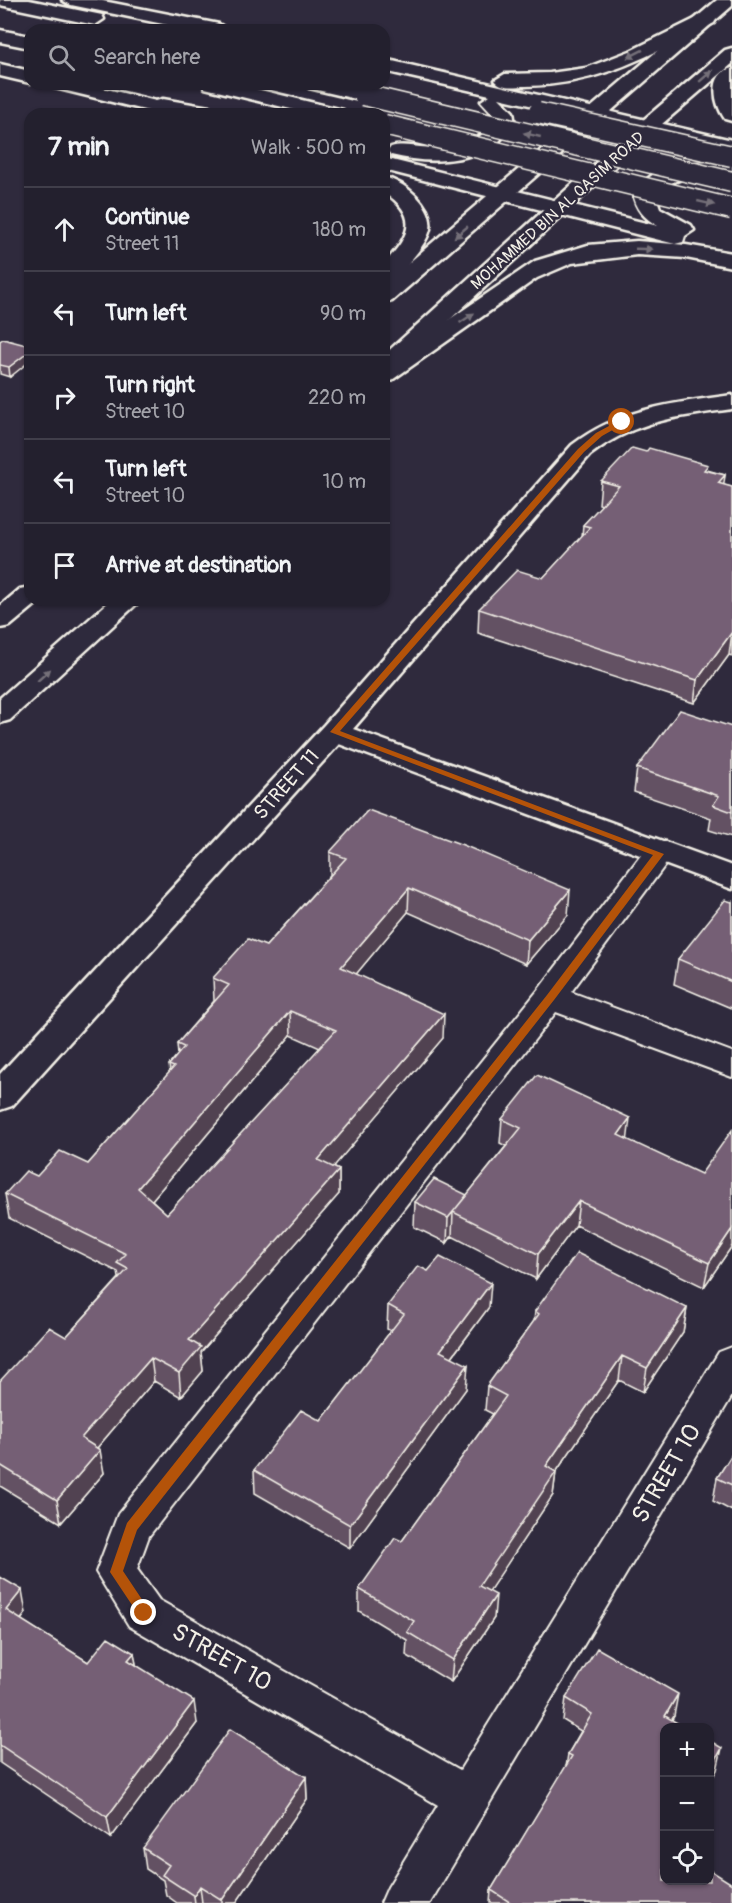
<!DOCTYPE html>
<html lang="en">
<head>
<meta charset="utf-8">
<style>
  body { margin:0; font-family:Pangolin,sans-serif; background:#2f2d3a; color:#f1f3f6 }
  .controls { position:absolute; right:18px; bottom:18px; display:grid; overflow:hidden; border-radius:12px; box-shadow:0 2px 4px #0004 }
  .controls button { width:54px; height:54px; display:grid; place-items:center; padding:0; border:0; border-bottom:2px solid #403e4a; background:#23202e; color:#f1f3f6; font:30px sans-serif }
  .stop { position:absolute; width:18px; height:18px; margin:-14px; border:4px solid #b45309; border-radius:50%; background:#fff }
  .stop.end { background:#b45309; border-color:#fff; box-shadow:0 2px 6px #0008 }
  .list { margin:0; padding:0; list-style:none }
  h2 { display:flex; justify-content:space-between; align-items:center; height:78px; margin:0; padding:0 24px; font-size:26px }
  h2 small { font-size:20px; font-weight:400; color:#a3a3aa }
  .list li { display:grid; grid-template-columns:39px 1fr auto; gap:18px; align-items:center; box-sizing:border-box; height:84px; padding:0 24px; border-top:2px solid #403e4a }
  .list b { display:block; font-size:22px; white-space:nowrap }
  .list p { margin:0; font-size:20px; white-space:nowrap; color:#a3a3aa }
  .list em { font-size:20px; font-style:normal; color:#a3a3aa }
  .icon { flex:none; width:33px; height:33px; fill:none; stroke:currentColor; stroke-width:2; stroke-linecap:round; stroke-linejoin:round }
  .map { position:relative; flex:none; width:732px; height:1903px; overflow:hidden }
  .search { position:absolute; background:#23202e; box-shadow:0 2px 4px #0004; left:24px; top:24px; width:366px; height:66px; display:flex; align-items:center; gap:15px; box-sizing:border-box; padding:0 21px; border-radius:18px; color:#a3a3aa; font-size:22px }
  .panel { position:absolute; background:#23202e; box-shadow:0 2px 4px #0004; left:24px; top:108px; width:366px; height:498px; border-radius:18px }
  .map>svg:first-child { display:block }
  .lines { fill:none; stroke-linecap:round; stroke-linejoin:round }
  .minor-casing { stroke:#f4f1e8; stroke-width:4 }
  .tertiary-casing { stroke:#f4f1e8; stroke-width:5 }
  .primary-casing { stroke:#f4f1e8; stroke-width:5 }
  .motorway-casing { stroke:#f4f1e8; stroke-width:5 }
  .minor { fill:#2f2a3d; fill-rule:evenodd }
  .tertiary { fill:#2f2a3d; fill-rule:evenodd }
  .primary { fill:#2f2a3d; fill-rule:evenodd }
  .motorway { fill:#2f2a3d; fill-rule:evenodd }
  .motorway-bridge-casing { stroke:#f4f1e8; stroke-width:23; stroke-linecap:butt }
  .motorway-bridge { stroke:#2f2a3d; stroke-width:20 }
  .wall { fill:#645164; stroke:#f4f1e8; stroke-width:1.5; fill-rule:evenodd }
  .shaded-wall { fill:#514251; stroke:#f4f1e8; stroke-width:1.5 }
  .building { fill:#745e74; stroke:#f4f1e8; stroke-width:1.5; fill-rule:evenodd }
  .oneway { fill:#747079 }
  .route { fill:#b45309 }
  .labels { text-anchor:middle; stroke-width:4.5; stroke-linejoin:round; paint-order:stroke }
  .far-street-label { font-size:16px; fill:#f4f1e8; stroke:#2f2a3d }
  .street-label { font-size:20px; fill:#f4f1e8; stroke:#2f2a3d }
  .near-street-label { font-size:24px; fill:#f4f1e8; stroke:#2f2a3d }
</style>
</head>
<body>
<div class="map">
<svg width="732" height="1903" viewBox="0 0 732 1903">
  <rect width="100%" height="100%" fill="#2f2a3d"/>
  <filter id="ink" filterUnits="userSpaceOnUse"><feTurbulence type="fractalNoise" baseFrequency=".0167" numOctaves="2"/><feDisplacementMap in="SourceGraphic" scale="12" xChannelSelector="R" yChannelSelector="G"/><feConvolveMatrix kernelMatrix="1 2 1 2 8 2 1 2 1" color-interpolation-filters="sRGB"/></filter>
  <g filter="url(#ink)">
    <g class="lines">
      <defs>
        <path id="minor" d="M659 843 670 846 674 853 571 992 732 1052V1077L556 1012 149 1536 137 1569 159 1600 460 1770 719 1352 732 1347V1396L430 1903H381L388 1887 438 1805 129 1626 96 1572 118 1514 539 989 648 846Z"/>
        <path id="tertiary" d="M732 395V409C677 417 635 420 590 455L353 729 732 866V889L339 744 12 1106 0 1110V1074L324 725 572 445C620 408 674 403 732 395Z"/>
        <path id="primary" d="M717 0H732V6L392 301 384 303V284Z
          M732 48V64L655 130 392 373 384 375V355L641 122 725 50Z
          M30 587V600L40 601 10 626 0 628V606L20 589Z
          M111 600H141L10 720 0 723V698Z"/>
        <path id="motorway" d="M0 0H29L102 15 104 19 95 25 0 5Z
          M62 0H98L219 24 228 30H192L71 5Z
          M707 13 714 15 716 19 714 23C649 55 600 85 526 86 516 86 501 89 495 80L505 74 550 73 586 68 630 51Z
          M0 30 30 36V48L0 42Z
          M384 59 732 140V152L499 98 513 112 515 124C488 163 434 166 391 155L388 151 391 147C400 144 410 146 420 147 449 149 475 146 495 123L493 114 481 101 490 95 384 71Z
          M0 64 30 71V83L0 76Z
          M732 68V121L725 119C714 104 708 74 732 68Z
          M52 84H86L156 101 163 99 215 108 222 110 225 114H161L55 88Z
          M202 84H236L343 110 346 114H311L205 88Z
          M306 84H342L371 91 374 95 364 101 309 88Z
          M384 158 658 226C644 218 636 209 633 193 655 162 699 161 732 163V175C704 174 677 174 655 194L660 208 691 225 694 230 685 236 683 242 675 244 384 170Z
          M384 177C404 182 434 205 430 229 427 242 416 254 408 264 401 273 395 282 384 285V264C409 236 421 217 384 192Z
          M637 241 686 245 732 253V267L686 258 637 255 572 263 537 278 392 380 384 382V364L535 261 588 245Z"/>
      </defs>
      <!-- minor casing -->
      <use href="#minor" class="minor-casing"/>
      <!-- tertiary casing -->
      <use href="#tertiary" class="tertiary-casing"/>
      <!-- primary casing -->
      <use href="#primary" class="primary-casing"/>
      <!-- motorway casing -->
      <use href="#motorway" class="motorway-casing"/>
      <!-- minor -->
      <use href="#minor" class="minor"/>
      <!-- tertiary -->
      <use href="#tertiary" class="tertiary"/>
      <!-- primary -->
      <use href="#primary" class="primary"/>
      <!-- motorway -->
      <use href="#motorway" class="motorway"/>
      <defs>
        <path id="motorway-bridge" d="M364 95 732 182
          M538 113 732 156
          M384 125 732 209"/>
      </defs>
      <!-- motorway-bridge casing -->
      <use href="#motorway-bridge" class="motorway-bridge-casing"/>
      <!-- motorway-bridge -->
      <use href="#motorway-bridge" class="motorway-bridge"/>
    </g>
    <!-- wall -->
    <path class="wall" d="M0 341 30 346 10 377 0 374Z
      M707 470 725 475 723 485 732 487V656L729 655 694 703 478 633 479 609 543 578 582 536 583 525 602 505 599 504 601 481Z
      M732 727V837L709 830 711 818 634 792 637 768Z
      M330 852 568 915 526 964 408 912 356 974 443 1038 333 1167 339 1170V1194L201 1352 203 1371 181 1397 154 1381 97 1448 104 1473 61 1523 0 1486V1381L66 1337 119 1278 118 1272 9 1218 5 1194 37 1176 88 1164 170 1072 169 1065 178 1055 177 1044 214 1001 213 978 266 946 330 875ZM291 1035 320 1048 167 1214 152 1200Z
      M732 902V1007L731 1008 674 984 678 959Z
      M502 1119 628 1140 732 1246 704 1287 576 1225 536 1279 452 1236 447 1243 414 1227 415 1202 467 1195 506 1146 500 1143Z
      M388 1305 489 1307 452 1357 466 1389 350 1548 255 1493 254 1470 321 1421 391 1331 387 1329Z
      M687 1308 683 1332 643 1392 619 1380 556 1472 553 1495 489 1591 494 1618 451 1682 406 1655 407 1640 359 1611V1589L402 1541 493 1414 485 1410 487 1386 534 1321 535 1311Z
      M732 1454V1511L713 1501 717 1478Z
      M0 1577 26 1613 21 1620 88 1662 134 1653 136 1665 197 1723 111 1838 0 1763Z
      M566 1698 674 1716 672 1719 664 1881 732 1903H490L491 1890 566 1767 568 1754 581 1731 563 1720Z
      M306 1777 307 1799 236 1903H177L166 1895 163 1880 146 1869 143 1848Z"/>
    <!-- shaded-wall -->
    <path class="shaded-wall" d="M30 351V361L10 377 9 367Z
      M725 475 722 498 718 483Z
      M732 632 729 655 694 703 697 680Z
      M409 888 408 912 342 991 341 967Z
      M570 890 568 915 526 964 528 940Z
      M290 1011 291 1035 141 1213 138 1188Z
      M444 1014 443 1038 319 1184 318 1160Z
      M630 1118 627 1143 618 1135Z
      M339 1170V1194L201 1352 203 1371 181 1397 179 1373 189 1340Z
      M579 1201 576 1225 536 1279 538 1254Z
      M453 1212 452 1236 447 1243 448 1218Z
      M732 1229V1246L704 1287 709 1263Z
      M491 1283 489 1307 439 1374 440 1351Z
      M687 1308 683 1332 643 1392 647 1368Z
      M622 1356 619 1380 556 1472 553 1495 478 1608 479 1586 546 1466Z
      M151 1358 154 1381 85 1462 81 1438Z
      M468 1365 466 1389 350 1548V1525Z
      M100 1450 104 1473 61 1523 57 1500Z
      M22 1590 26 1613 11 1632 6 1610Z
      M496 1595 494 1618 451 1682 453 1660Z
      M134 1653 138 1675 128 1660Z
      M678 1694 674 1716 667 1728 665 1716Z
      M194 1701 197 1723 111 1838 107 1817Z
      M722 1748 717 1770 710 1782V1770Z
      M306 1777 307 1799 236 1903H222V1900Z
      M200 1886 202 1903H195L194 1896Z"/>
    <!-- building -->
    <path class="building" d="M3 339 30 346V351L9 367 0 365V341Z
      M632 448 646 452 649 448 708 465 704 470 725 475 718 483 732 487V632L697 680 479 609 517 570 543 578 590 527 583 525 619 486 601 481Z
      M680 710 732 727V812L713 805 719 796 637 768Z
      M368 810 463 845 570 890 528 940 409 888 341 967 444 1014 318 1160 339 1170 189 1340 201 1347 179 1373 151 1358 81 1438 100 1450 57 1500 0 1465V1381L49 1327 66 1337 128 1269 117 1263 126 1254 5 1194 26 1171 37 1176 60 1151 88 1164 174 1067 169 1065 184 1047 177 1044 229 985 213 978 248 939 266 946 346 858 330 852ZM290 1011 336 1030 167 1214 138 1188Z
      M725 900 732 902V982L678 959Z
      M537 1075 630 1118 618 1135 701 1174 732 1130V1229L709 1263 579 1201 538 1254 453 1212 521 1128 502 1119Z
      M434 1179 467 1195 448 1218 415 1202Z
      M577 1253 687 1308 647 1368 622 1356 546 1466 556 1472 479 1586 496 1595 453 1660 407 1632 414 1621 359 1589 395 1538 402 1541 506 1396 487 1386 539 1314 535 1311Z
      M440 1257 491 1283 440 1351 468 1365 350 1525 254 1470 301 1410 321 1421 404 1314 388 1305 418 1266 428 1271Z
      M732 1454V1485L717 1478Z
      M0 1577 22 1590 6 1610 88 1662 108 1637 134 1653 128 1660 194 1701 107 1817 0 1745Z
      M597 1648 678 1694 665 1716 686 1728H664V1881H710V1870L732 1884V1903H511L491 1890 572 1756 568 1754 592 1714 566 1698Z
      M230 1729 306 1777 222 1900 200 1886 194 1896 162 1875 169 1865 143 1848Z
      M710 1741 722 1748 710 1770Z"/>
    <!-- one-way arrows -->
    <defs><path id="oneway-solid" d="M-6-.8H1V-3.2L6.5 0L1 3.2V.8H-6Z" transform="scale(1.5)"/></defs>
    <g class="oneway">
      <use href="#oneway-solid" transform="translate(635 54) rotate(153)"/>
      <use href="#oneway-solid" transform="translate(706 76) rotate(-41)"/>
      <use href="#oneway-solid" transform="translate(532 135) rotate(-167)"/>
      <use href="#oneway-solid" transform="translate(706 203) rotate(13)"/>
      <use href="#oneway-solid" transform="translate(461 232) rotate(140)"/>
      <use href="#oneway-solid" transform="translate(644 249) rotate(2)"/>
      <use href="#oneway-solid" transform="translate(467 318) rotate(-34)"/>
      <use href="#oneway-solid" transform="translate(44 675) rotate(-42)"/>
    </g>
  </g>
  <!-- route -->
  <path class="route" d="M622 419 625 423 602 436 584 452 340 731 664 854 554 1000 137 1530 123 1571 151 1613 149 1617H140L110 1572 127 1523 547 995 653 855 330 732 578 449 596 433Z"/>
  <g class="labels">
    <!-- far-street labels -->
    <g class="far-street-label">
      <text transform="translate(557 210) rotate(-42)" y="6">MOHAMMED BIN AL QASIM ROAD</text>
    </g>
    <!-- street labels -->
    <g class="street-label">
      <text transform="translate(286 784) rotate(-48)" y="7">STREET 11</text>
    </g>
    <!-- near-street labels -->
    <g class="near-street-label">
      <text transform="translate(666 1473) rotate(-59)" y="8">STREET 10</text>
      <text transform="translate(222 1657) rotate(30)" y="8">STREET 10</text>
    </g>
  </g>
</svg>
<div class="controls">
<button>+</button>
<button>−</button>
<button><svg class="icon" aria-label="locate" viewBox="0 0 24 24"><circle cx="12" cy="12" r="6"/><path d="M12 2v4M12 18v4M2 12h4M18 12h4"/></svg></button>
</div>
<div class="stop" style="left:622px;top:422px"></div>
<div class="stop end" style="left:144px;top:1613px"></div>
<div class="search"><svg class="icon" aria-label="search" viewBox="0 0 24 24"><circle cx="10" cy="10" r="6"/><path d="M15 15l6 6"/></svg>Search here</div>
<section class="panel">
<h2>7 min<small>Walk · 500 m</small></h2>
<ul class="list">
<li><svg class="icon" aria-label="ahead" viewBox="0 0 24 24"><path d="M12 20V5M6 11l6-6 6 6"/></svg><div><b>Continue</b><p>Street 11</p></div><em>180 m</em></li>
<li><svg class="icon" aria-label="left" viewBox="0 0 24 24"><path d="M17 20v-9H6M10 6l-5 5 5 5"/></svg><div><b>Turn left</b></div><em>90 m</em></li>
<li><svg class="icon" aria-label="right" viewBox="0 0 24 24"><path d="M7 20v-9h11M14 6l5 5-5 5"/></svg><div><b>Turn right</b><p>Street 10</p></div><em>220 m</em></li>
<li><svg class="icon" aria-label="left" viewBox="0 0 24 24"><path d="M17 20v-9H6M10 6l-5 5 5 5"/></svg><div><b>Turn left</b><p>Street 10</p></div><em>10 m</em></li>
<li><svg class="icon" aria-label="arrive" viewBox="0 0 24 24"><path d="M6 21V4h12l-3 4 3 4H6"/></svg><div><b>Arrive at destination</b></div></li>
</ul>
</section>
</div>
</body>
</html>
